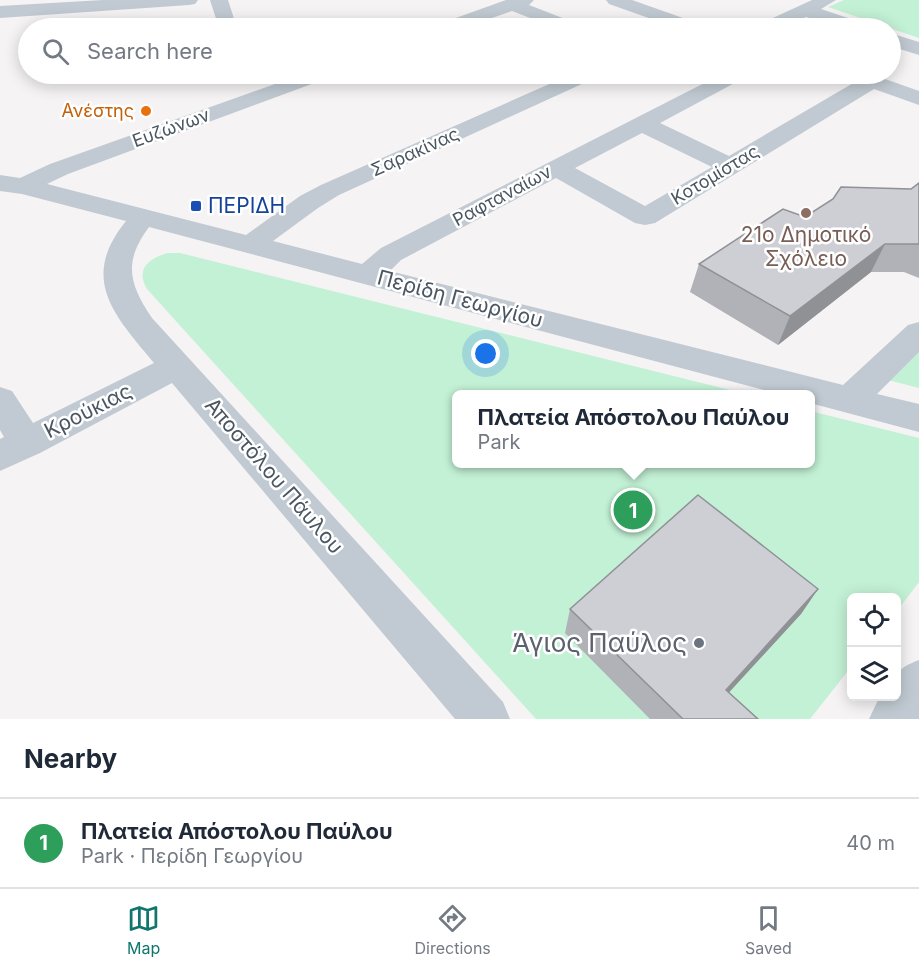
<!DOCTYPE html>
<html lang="en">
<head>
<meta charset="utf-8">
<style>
  body { margin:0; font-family:Inter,sans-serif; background:#f6f6f7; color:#1f2937 }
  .controls { position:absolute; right:18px; bottom:18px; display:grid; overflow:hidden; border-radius:9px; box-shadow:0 3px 15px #0003 }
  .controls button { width:54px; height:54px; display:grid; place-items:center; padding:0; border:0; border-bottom:2px solid #e0e1e3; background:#fff; color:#1f2937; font:30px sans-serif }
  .you { position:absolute; left:486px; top:354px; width:21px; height:21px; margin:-15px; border:4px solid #fff; border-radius:50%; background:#1a73e8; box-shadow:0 0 0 9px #1a73e833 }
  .badge { display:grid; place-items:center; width:39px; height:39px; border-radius:50%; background:#0f766e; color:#fff; font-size:20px; font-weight:700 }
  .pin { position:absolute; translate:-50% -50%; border:3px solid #fff; box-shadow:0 2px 6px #0006 }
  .popup { position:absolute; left:452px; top:390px; width:363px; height:78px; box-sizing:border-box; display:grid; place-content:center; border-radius:9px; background:#fff; filter:drop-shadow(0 2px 4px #0005); font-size:20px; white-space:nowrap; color:#747a83 }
  .popup b { font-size:22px; color:#1f2937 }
  .popup::after { content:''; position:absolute; left:50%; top:100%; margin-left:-12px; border:12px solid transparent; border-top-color:#fff }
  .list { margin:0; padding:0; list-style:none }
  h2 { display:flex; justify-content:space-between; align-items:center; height:78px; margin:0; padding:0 24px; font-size:26px }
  h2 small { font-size:20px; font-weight:400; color:#747a83 }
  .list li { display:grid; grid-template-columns:39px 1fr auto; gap:18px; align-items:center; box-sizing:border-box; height:90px; padding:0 24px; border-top:2px solid #e0e1e3 }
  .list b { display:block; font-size:22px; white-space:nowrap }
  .list p { margin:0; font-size:20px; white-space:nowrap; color:#747a83 }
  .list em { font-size:20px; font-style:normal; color:#747a83 }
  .icon { flex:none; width:33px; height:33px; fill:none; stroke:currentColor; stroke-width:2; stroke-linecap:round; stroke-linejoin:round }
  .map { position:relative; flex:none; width:919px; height:719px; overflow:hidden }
  .search { position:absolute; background:#fff; box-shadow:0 3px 15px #0003; left:18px; right:18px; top:18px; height:66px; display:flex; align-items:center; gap:15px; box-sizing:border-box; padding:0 21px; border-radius:33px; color:#747a83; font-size:22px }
  .sheet { height:168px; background:#fff }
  nav { display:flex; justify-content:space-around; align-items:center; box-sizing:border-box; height:84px; border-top:2px solid #e0e1e3; background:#fff; font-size:16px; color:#747a83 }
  nav a { display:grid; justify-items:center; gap:3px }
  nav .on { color:#0f766e }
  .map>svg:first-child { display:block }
  .green { fill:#c3f1d5 }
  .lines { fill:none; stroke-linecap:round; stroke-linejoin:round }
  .minor { fill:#c1cad2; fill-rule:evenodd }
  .wall { fill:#b0b2b7 }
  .shaded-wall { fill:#909195 }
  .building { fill:#cdcfd5; stroke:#909195; stroke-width:1.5 }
  .food-dot { fill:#e8710a; stroke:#fff; stroke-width:2 }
  .transit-dot { fill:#1a4fb4; stroke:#fff; stroke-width:2 }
  .education-dot { fill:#8d6e63; stroke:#fff; stroke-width:2 }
  .worship-dot { fill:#6b7280; stroke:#fff; stroke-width:2 }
  .labels { text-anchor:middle; stroke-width:5; stroke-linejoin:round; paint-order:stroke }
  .far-food-label { font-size:18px; fill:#c56008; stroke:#fff; text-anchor:end }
  .far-street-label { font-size:18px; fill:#4a5661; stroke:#fff }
  .transit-label { font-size:21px; fill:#164399; stroke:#fff; text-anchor:start }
  .education-label { font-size:21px; fill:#785e54; stroke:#fff }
  .street-label { font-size:21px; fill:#4a5661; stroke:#fff }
  .near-worship-label { font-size:26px; fill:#5b616d; stroke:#fff; text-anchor:end }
</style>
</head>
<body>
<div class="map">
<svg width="919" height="719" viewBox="0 0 919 719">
  <rect width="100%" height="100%" fill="#f5f3f3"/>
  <!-- green -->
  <path class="green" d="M844 0H919V38L828 7Z
    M168 253H180L746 394H456V464H810V411L919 438V582L897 611 896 598H852L851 667 810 719H536L147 289C135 269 149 258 168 253Z
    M919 349V388L888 380Z"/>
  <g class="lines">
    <!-- minor -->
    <path class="minor" d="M103 0H198L195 4 189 5 0 18V6Z
      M210 0H228L237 28H219Z
      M506 0H534L529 5 578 24 581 28H556L512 11 463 28H436L439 24Z
      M606 0H632L700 24 703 28H677L609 4Z
      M812 0H836L821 9 866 24 869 28H842L806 17 781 28H757L760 24Z
      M890 33 919 42V55L890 46Z
      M303 74H332L328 78 68 174 47 184 246 235 300 196 321 185 572 74H598L595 78 339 195 318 208 273 241 362 264 381 248 722 74H748L744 78 660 123 729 156 855 82 845 78 842 74H871L919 91V105L874 89 655 223 645 225 635 223 556 178 401 260 390 271 843 385 908 325 919 322V352L877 394 919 404V432L810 403V394H779L149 227C123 262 129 284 152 318L503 702 510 719H455L172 383 40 453 0 471V439L4 437 0 430V387L12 391 33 423 154 363C114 315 79 279 126 221L22 194 0 191V175L20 178 50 164ZM642 133 712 167 645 206 575 168Z
      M919 660V719H869L880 696H896C896 672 896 669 919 660Z"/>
  </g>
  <!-- wall -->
  <path class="wall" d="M919 183V278L904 272H871L778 345 690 292 699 264 805 217 911 189Z
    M818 589 801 614 729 692 758 719H650L565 633 570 609Z"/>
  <!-- shaded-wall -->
  <path class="shaded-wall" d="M885 244 871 272 778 345 790 316Z
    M818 589 801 614 712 711 726 690Z"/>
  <!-- building -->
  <path class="building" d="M919 183V244H885L790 316 699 264 783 209 805 217 833 199 841 187 911 189Z
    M698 495 818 589 726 690 758 719H683L570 609Z"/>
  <!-- markers -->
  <circle class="food-dot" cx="146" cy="111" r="6"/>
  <rect class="transit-dot" x="190" y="200" width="12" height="12" rx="3"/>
  <circle class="education-dot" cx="806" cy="213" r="6"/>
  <circle class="worship-dot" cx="699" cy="643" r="6"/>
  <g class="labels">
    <!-- far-food labels -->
    <g class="far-food-label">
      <text x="134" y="117">Ανέστης</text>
    </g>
    <!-- far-street labels -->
    <g class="far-street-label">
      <text transform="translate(171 128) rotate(-20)" y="6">Ευζώνων</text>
      <text transform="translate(415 152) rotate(-24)" y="6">Σαρακίνας</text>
      <text transform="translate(715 175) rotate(-31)" y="6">Κοτομίστας</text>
      <text transform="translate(502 196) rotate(-28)" y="6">Ραφταναίων</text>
    </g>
    <!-- transit labels -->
    <g class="transit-label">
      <text x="208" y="213">ΠΕΡΙΔΗ</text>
    </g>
    <!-- education labels -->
    <g class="education-label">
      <text x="806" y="242">21ο Δημοτικό<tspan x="806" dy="24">Σχόλειο</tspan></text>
    </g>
    <!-- street labels -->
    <g class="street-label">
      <text transform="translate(460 299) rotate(15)" y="7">Περίδη Γεωργίου</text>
      <text transform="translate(88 411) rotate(-27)" y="7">Κρούκιας</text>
      <text transform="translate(274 476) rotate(49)" y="7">Αποστόλου Πάυλου</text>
    </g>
    <!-- near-worship labels -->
    <g class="near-worship-label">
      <text x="687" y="652">Άγιος Παύλος</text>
    </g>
  </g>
</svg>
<div class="controls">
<button><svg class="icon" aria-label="locate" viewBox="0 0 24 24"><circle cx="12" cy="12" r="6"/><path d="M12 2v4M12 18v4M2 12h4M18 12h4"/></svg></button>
<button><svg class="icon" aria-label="layers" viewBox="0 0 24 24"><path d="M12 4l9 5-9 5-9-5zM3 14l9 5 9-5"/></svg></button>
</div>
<div class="you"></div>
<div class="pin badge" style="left:633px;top:510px;background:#2e9e5b">1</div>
<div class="popup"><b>Πλατεία Απόστολου Παύλου</b>Park</div>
<div class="search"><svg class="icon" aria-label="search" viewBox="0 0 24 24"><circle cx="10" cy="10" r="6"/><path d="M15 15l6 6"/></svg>Search here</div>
</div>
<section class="sheet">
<h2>Nearby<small></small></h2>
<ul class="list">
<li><span class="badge" style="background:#2e9e5b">1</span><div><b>Πλατεία Απόστολου Παύλου</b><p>Park · Περίδη Γεωργίου</p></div><em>40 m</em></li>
</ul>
</section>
<nav>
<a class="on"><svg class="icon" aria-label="map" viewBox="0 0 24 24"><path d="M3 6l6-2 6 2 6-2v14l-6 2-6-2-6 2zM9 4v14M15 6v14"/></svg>Map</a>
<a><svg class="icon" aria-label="directions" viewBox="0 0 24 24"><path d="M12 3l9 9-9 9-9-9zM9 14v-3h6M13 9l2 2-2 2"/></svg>Directions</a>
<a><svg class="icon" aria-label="saved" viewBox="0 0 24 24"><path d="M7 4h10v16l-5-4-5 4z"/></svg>Saved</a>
</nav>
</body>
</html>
